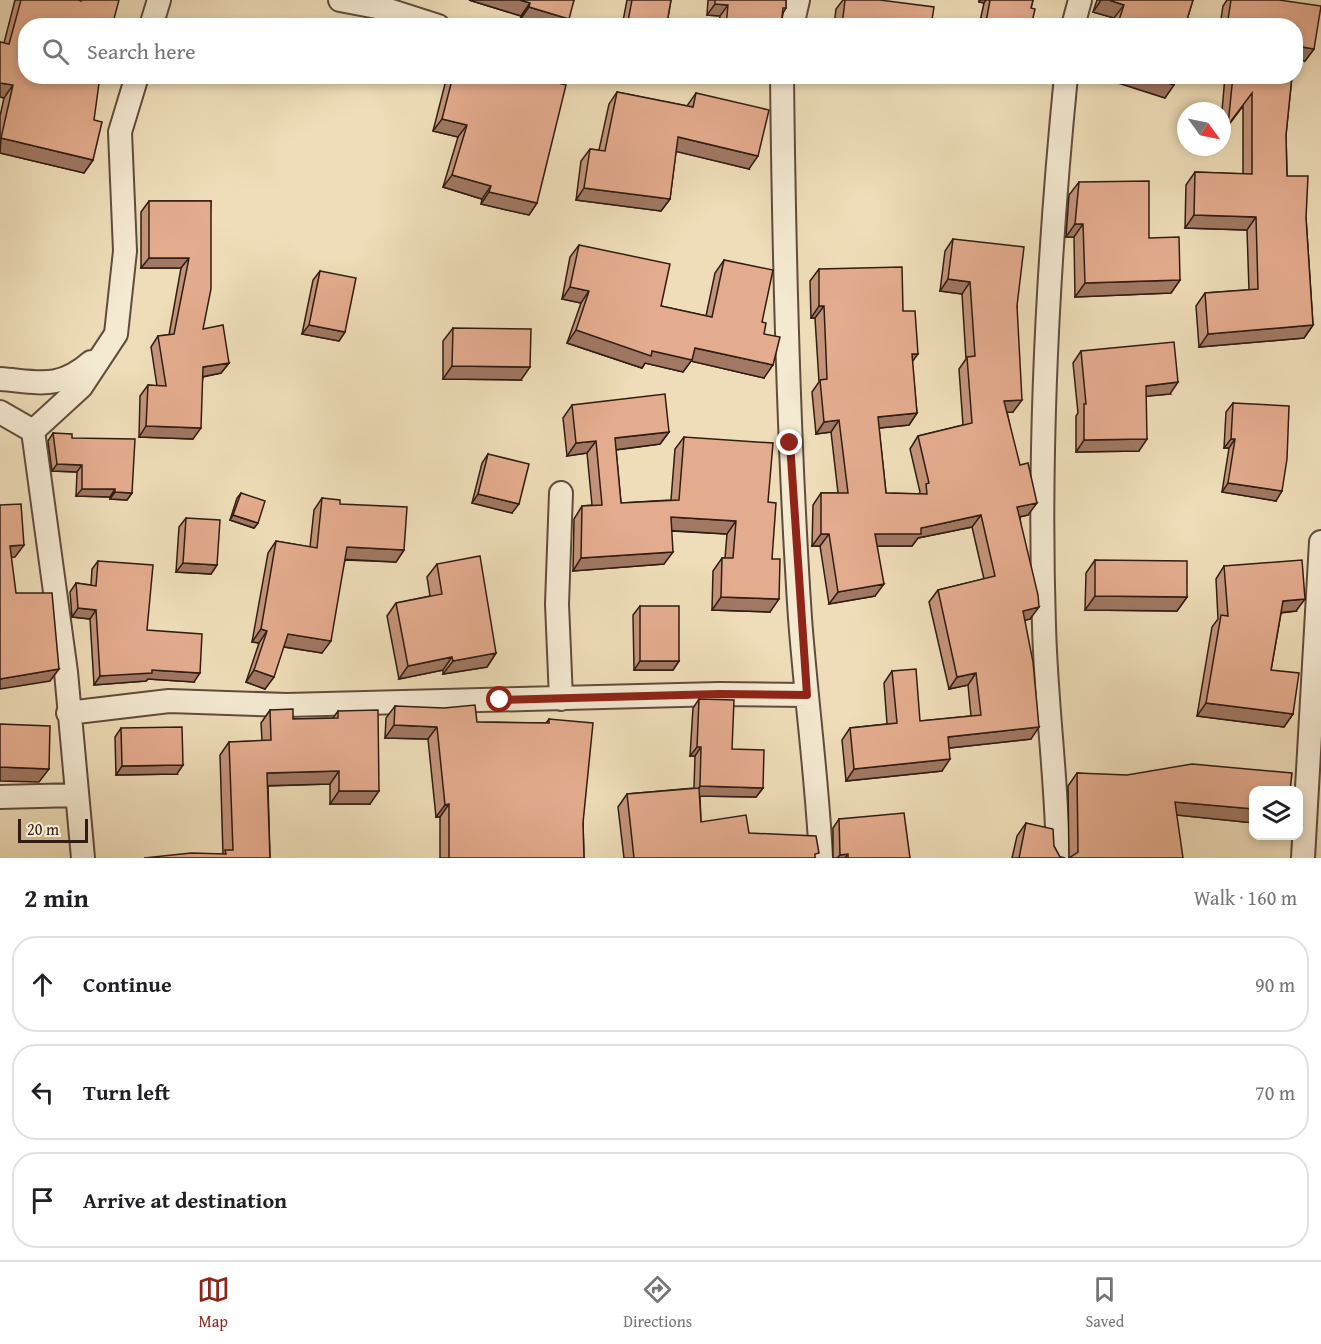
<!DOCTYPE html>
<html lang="en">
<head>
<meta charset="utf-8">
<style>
  body { margin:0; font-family:"Gentium Book Plus",serif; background:#f6f6f6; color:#202124 }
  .controls { position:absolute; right:18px; bottom:18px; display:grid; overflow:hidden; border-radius:12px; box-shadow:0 3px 9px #0003 }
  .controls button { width:54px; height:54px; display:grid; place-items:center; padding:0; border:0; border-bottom:2px solid #e0e0e0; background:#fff; color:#202124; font:30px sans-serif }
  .compass { position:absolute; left:1177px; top:102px; width:54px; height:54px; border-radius:50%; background:#fff; box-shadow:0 3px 9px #0003; rotate:123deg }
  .scale { position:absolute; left:18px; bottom:15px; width:70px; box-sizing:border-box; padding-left:6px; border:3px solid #301c12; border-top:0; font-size:16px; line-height:21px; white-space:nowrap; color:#301c12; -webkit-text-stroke:4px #f4e9d1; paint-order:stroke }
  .stop { position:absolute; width:18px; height:18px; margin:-14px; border:4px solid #8f2418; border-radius:50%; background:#fff }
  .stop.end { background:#8f2418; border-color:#fff; box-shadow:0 2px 6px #0008 }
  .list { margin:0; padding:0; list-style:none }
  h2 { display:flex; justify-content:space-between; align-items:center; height:78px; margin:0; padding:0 24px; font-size:26px }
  h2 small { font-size:20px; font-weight:400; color:#757577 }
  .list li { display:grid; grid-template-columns:39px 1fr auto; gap:18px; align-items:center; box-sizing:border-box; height:96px; margin:0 12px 12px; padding:0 12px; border:2px solid #e0e0e0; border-radius:24px }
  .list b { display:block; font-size:22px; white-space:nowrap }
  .list em { font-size:20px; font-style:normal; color:#757577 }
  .icon { flex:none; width:33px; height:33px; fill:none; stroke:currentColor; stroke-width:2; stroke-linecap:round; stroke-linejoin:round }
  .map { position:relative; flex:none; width:1321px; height:858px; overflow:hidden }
  .search { position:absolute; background:#fff; box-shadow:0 3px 9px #0003; left:18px; right:18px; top:18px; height:66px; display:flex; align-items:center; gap:15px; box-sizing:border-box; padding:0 21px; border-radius:24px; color:#757577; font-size:22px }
  .sheet { height:402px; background:#fff }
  nav { display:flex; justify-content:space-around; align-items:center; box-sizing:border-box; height:84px; border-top:2px solid #e0e0e0; background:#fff; font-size:16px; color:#757577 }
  nav a { display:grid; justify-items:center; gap:3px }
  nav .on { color:#8f2418 }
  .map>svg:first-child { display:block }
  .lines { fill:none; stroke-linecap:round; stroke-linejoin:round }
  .street-casing { stroke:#604c3c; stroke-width:26 }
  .street { stroke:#f4e9d1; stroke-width:22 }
  .wall { fill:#c4947a; stroke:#301c12; stroke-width:1.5 }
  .shaded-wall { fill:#a07863; stroke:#301c12; stroke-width:1.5 }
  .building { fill:#e4ac8e; stroke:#301c12; stroke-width:1.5 }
  .route { stroke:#8f2418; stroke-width:8 }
</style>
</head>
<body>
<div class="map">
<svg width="1321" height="858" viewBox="0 0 1321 858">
  <rect width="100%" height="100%" fill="#eeddb8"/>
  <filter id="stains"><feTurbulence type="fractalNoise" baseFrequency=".00333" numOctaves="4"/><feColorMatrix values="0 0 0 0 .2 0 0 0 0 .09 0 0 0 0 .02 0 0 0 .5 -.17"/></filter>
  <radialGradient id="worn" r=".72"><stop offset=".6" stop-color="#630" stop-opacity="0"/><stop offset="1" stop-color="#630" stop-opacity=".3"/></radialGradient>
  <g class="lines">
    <defs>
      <path id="street" d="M340 0 382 8 438 26
        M151 26 159 0
        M792 26 798 0
        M1073 26 1080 0
        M782 76C784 257 788 437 800 618 806 698 817 778 821 858
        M0 379C39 382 59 390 91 362
        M0 412 33 431
        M561 699 557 604 561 493
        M68 713 169 701 287 705 719 694 807 695
        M0 797 77 795
        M83 858 66 672 33 431 81 387 116 334 125 251 120 132 137 76
        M1058 858C1057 781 1046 704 1044 626 1038 443 1048 259 1066 76
        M1303 858 1321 542"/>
    </defs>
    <!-- street casing -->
    <use href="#street" class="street-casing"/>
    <!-- street -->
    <use href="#street" class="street"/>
  </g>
  <!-- wall -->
  <path class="wall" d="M15 0H119L26 26 94 120 93 160 84 173 0 153V116L4 98 0 97V42L4 43Z
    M469 0H574L564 26H540L520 20 521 16Z
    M627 0H671L667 23 683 26H622Z
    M708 0H786V8L783 13 781 26H719L720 16 707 15Z
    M843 0H845L931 26H834L836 9Z
    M979 0H1033L1031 8V26H979L984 3 979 2Z
    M1097 0H1193L1185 26H1112L1114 18 1093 12Z
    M1227 0H1279L1314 49 1305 61 1296 26H1220L1223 6Z
    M449 76H491L512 82 516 76H531L537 203 529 215 481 204 482 199 443 187 458 137 433 131 446 80Z
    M1225 76H1292L1286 135 1287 176 1306 218 1313 325 1304 338 1199 347 1196 306 1205 293 1249 290 1247 230 1185 228 1186 185 1195 172 1243 174V106L1222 134V111Z
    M617 92 687 106 696 93 749 169 676 151 670 199 661 211 576 200 581 161 590 149 599 150 609 104Z
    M1079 182 1149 238 1180 280 1171 293 1075 297 1074 237H1066L1069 195Z
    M149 201H211L203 329 229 363 221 373 203 377 193 439 139 437 140 396 148 385 157 386 151 347 158 336 169 335 181 268H141V212Z
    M953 239 1017 306 1013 412H1007L1028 515 1020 517 1030 619 1025 620 1031 739 949 748 942 771 846 781 842 740 850 728 887 724 884 683 892 671 920 721 971 716 968 685 949 689 929 602 938 590 984 579 972 527 918 538 912 546H877L875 596 829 604 820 546H812L813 505 821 493H838L831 432 816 434 812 392 819 382 815 318H811L810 281 819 269 903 311 912 362 917 413 909 425 879 428 886 493 919 494 920 492 910 449 918 436 963 425 959 369 966 359 962 294 940 291 945 251Z
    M579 245 661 306 706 316 715 273 724 260 762 322 764 378 691 361 683 372 645 363 642 368 567 343 581 303 562 299 570 257Z
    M320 271 345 332 339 341 302 334 313 280Z
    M453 328 521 380 443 379V341Z
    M1081 351 1170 394 1146 396 1139 451 1076 452V416L1078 413 1073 363Z
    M1233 403 1276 501 1222 492 1229 448H1224L1226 412Z
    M572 405 669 432 660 444 616 450 621 503 671 500 675 449 684 437 768 502 772 559 770 612 712 610 713 571 722 558H725L727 534 671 531 664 564 573 571 574 519 582 506 592 505 587 453 567 456 563 418Z
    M53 433 72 438 132 493 127 500 110 499V497L76 496 77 472 52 471 48 441Z
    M488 454 512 513 472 503 482 463Z
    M241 493 258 523 254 528 230 520 237 498Z
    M322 498 340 504 404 550 396 562 345 560 322 653 283 647 265 689 246 682 259 643 252 642 268 553 276 541 310 547 314 510Z
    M186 518 217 565 211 574 176 572 179 527Z
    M1095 560 1187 597 1177 611 1085 610 1086 573Z
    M98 561 147 630 194 682 148 679 146 681 94 685 90 619 72 617 70 592 76 583 91 585 92 569Z
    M437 564 496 653 487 667 443 674V670L399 679 387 616 396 603 430 596 427 577Z
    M1224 566 1296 611 1281 613 1271 670 1293 714 1284 727 1197 716 1212 627 1218 619 1216 579Z
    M640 606 679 661 673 670H634L633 615Z
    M699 699 732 749 763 788 756 797 700 796 701 822 749 833 816 858H624L618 807 627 794 694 788 695 756H690L693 708Z
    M395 706 477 722 546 723 549 719 583 823 584 858H440V817H436L428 739 385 738 386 718Z
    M270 710 293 719 333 718 338 711 370 804H330V784L268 786 270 858 223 854 220 755 229 742 262 741 261 723Z
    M121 728 177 774 116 775 115 737Z
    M1077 773 1254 790V823L1177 815 1069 858 1068 786Z
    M839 819 910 858H833V828Z
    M1026 823 1054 846 1060 857 1065 858H1012L1017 836Z"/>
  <!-- shaded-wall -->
  <path class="shaded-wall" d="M469 0H520L530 3 521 16Z
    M980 0H986L984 3 979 2Z
    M1101 0H1109L1124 5 1114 18 1093 12Z
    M715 4 728 5 720 16 707 15Z
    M529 7 569 19 564 26H540L520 20Z
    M986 22 1000 26H983Z
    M1296 46 1314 49 1305 61 1296 60Z
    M1096 76H1148L1174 85 1165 98Z
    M0 83 13 85 4 98 0 97Z
    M442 119 467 125 458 137 433 131Z
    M678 137 758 156 749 169 670 150Z
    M1 138 93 160 84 173 0 153Z
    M452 175 491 186 482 199 443 187Z
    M584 188 670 199 661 211 576 200Z
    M489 192 537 203 529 215 481 204Z
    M1194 215 1256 217 1247 230 1185 228Z
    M1075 224H1083L1074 237H1066Z
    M149 258H189L181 268H141Z
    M948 279 970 282 962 294 940 291Z
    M1180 280 1171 293 1075 297 1085 283Z
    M570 287 589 291 581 303 562 299Z
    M819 306H824L815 318H811Z
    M309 325 345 332 339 341 302 334Z
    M1313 325 1304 338 1199 347 1208 334Z
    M576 330 695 348 773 365 764 378 691 361 683 372 645 363 642 368 567 343Z
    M912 354H918L909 366Z
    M229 363 221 373 196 378 203 367Z
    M452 366 530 367 521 380 443 379Z
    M1178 382 1170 394 1138 397 1146 386Z
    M1022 400 1013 412 996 413 1004 401Z
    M917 413 909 425 869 429 878 417Z
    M839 420 831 432 816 434 824 422Z
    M146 426 201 428 193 439 139 437Z
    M669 432 660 444 606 451 615 438Z
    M1147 439 1139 451 1076 452 1084 440Z
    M1231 439H1235L1229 448H1224Z
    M596 441 587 453 567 456 576 443Z
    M57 464 82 465 77 472 52 471Z
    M1228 483 1282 491 1276 501 1222 492Z
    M82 489H115L110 497 76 496Z
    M115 492 132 493 127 500 110 499Z
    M478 494 519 504 512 513 472 503Z
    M1037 503 1028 515 1009 519 1017 507Z
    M233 515 258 523 254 528 230 520Z
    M981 515 972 527 918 538 912 546H867L875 534 921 528Z
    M671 517 736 521 727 534 662 530Z
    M821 534H829L820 546H812Z
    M24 545 15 557 2 558 10 546Z
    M347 547 404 550 396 562 339 559Z
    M673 552 664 564 573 571 581 558Z
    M183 563 217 565 211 574 176 572Z
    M884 584 875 596 829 604 838 592Z
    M1095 596 1187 597 1177 611 1085 610Z
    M721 597 779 599 770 612 712 610Z
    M1305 599 1296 611 1275 613 1283 601Z
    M1039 607 1030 619 1015 623 1023 611Z
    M78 608 96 610 90 619 72 617Z
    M261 629 267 631 259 643 252 642Z
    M288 634 331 641 322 653 279 646Z
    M496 653 487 667 443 674 453 661Z
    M452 657 443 670 399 679 408 666Z
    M640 661H679L673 670H634Z
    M59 669 50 681 0 689V679Z
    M152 670 200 673 194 682 148 679 146 681 94 685 100 676Z
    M254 670 274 677 265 689 246 682Z
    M976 673 968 685 949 689 957 677Z
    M1206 703 1293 714 1284 727 1197 716Z
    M394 725 437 727 428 739 385 738Z
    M1039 727 1031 739 940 749 948 737Z
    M697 747H701L695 756H690Z
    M950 759 942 771 846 781 854 769Z
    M183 765 177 774 116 775 122 766Z
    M0 767 49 769 39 782 0 781Z
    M339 771 330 784 258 786 267 773Z
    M700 786 763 788 756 797 694 796Z
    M339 791H379L370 804H330Z
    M1175 802 1254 809V823L1166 814Z
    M449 804 440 817H436L445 805Z
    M848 854 845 858H837L840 855Z"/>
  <!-- building -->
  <path class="building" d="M21 0H78L81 1V0H119L112 26H26V76H100L94 120 102 122 93 160 1 138 13 85 0 83V42L9 44Z
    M520 0H574L569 19 529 7 530 3Z
    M632 0H671L667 23H683V26H627Z
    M715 0H786V8H783L781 26H726L728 5 715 4Z
    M845 0H880L934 7 931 26H842Z
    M990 0H1033L1031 8 1035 9 1031 26H1000L986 22Z
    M1109 0H1193L1185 26H1117L1124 5Z
    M1231 0H1279L1321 6 1314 49 1296 46V26H1227Z
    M453 76H491L516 83 517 76H531L566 85 537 203 489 192 491 186 452 175 467 125 442 119Z
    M1148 76H1177L1174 85Z
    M1233 76H1292L1286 135 1287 176H1308L1306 218 1313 325 1208 334 1205 293 1258 289 1256 217 1194 215 1195 172 1252 174V93L1228 125Z
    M617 92 693 107 696 93 769 110 758 156 678 137 670 199 584 188 590 149 605 151Z
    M1149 181V238L1179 237 1180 280 1085 283 1083 224H1075L1079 182Z
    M149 201H211V289L203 329 223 325 229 363 203 367 201 428 146 426 148 385 166 386 158 336 174 334 189 258H149Z
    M953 239 1024 247 1017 306 1022 400 1004 401 1020 465 1028 463 1037 503 1017 507 1038 595 1039 607 1023 611 1033 662 1039 727 948 737 950 759 854 769 850 728 897 723 892 671 916 669 920 721 981 715 976 673 957 677 938 590 995 576 981 515 921 528V534H875L884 584 838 592 829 534H821V493H848L839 420 824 422 820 380 827 379 824 306H819V269L902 267 903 311H915L918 354H912L917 413 878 417 886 493 927 494 926 484 929 483 918 436 972 423 967 357 975 356 970 282 948 279Z
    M579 245 670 264 661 306 712 317 724 260 773 270 762 322 766 323 764 334 780 337 773 365 695 348 692 360 652 351 651 356 576 330 589 291 570 287Z
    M320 271 356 278 345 332 309 325Z
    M453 328 531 329 530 367 452 366Z
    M1174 342 1178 382 1146 386 1147 439 1084 440V404H1086L1081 351Z
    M665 394 669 432 615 438 621 503 679 500 684 437 773 443 768 502 776 503 772 559H780L779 599 721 597 722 558H733L736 521 671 517 673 552 581 558 582 506 602 505 596 441 576 443 572 405Z
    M1233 403 1289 406 1287 459 1282 491 1228 483 1235 439H1231Z
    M53 433 72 434V438L135 439 132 493 115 492V489H82V465L57 464Z
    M488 454 529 464 519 504 478 494Z
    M241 493 265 501 258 523 233 515Z
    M322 498 340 500V504L407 507 404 550 347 547 331 641 288 634 274 677 254 670 267 631 261 629 276 541 317 548Z
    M21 504 24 545 10 546 16 593H52L59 669 0 679V505Z
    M186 518 220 520 217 565 183 563Z
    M480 556 496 653 453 661 452 657 408 666 396 603 442 594 437 564Z
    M1095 560 1187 561V597L1095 596Z
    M1302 560 1305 599 1283 601 1271 670 1299 673 1293 714 1206 703 1221 615 1228 616 1224 566Z
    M98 561 153 565 147 630 202 634 200 673 152 670V673L100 676 96 610 78 608 76 583 96 586Z
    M640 606H679V661H640Z
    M699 699 734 700 732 749 764 750 763 788 700 786 701 747H697Z
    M475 705 477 722 549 723V719L593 723 583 823 584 858H449V804L445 805 437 727 394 725 395 706 444 708Z
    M293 709V719L338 718V711L378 710 379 791H339V771L267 773 270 858H144L191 853 226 854 225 850H233L229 742 271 740 270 710Z
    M0 724 50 726 49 769 0 767Z
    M182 727 183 765 122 766 121 728Z
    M1192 764 1292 773 1290 790H1254V809L1175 802 1183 858H1069L1078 852 1077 773 1127 775Z
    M699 788 701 822 746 815 749 833 816 836 819 853 815 854V858H634L627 794Z
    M904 813 910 858H848V854L840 855 839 819Z
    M1026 823 1053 829 1054 846 1060 857 1065 858H1019Z"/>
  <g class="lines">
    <!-- route -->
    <path class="route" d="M500 700 719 694 807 695 790 443"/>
  </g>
  <rect width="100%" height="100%" filter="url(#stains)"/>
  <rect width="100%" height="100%" fill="url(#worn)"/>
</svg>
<div class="controls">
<button><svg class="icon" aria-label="layers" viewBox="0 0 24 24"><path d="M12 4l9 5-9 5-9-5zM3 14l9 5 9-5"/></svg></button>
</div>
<svg class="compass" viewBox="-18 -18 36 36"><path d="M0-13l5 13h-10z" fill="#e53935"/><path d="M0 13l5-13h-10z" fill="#757577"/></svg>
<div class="scale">20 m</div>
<div class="stop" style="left:500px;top:700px"></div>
<div class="stop end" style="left:790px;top:443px"></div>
<div class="search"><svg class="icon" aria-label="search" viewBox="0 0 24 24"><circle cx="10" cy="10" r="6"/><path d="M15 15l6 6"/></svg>Search here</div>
</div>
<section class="sheet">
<h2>2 min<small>Walk · 160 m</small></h2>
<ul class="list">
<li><svg class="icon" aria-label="ahead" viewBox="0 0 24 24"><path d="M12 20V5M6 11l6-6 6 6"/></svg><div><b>Continue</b></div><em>90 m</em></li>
<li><svg class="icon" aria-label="left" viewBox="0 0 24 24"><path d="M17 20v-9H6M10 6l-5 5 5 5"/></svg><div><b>Turn left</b></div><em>70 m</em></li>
<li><svg class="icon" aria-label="arrive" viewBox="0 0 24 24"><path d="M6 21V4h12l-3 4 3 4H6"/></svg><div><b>Arrive at destination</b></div></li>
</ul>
</section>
<nav>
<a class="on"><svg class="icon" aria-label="map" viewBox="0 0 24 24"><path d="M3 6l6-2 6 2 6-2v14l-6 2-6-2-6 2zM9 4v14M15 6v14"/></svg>Map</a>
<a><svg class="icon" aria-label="directions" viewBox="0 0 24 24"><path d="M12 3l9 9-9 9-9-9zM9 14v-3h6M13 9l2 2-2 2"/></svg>Directions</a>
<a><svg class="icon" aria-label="saved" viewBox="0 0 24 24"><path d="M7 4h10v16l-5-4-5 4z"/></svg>Saved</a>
</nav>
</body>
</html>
